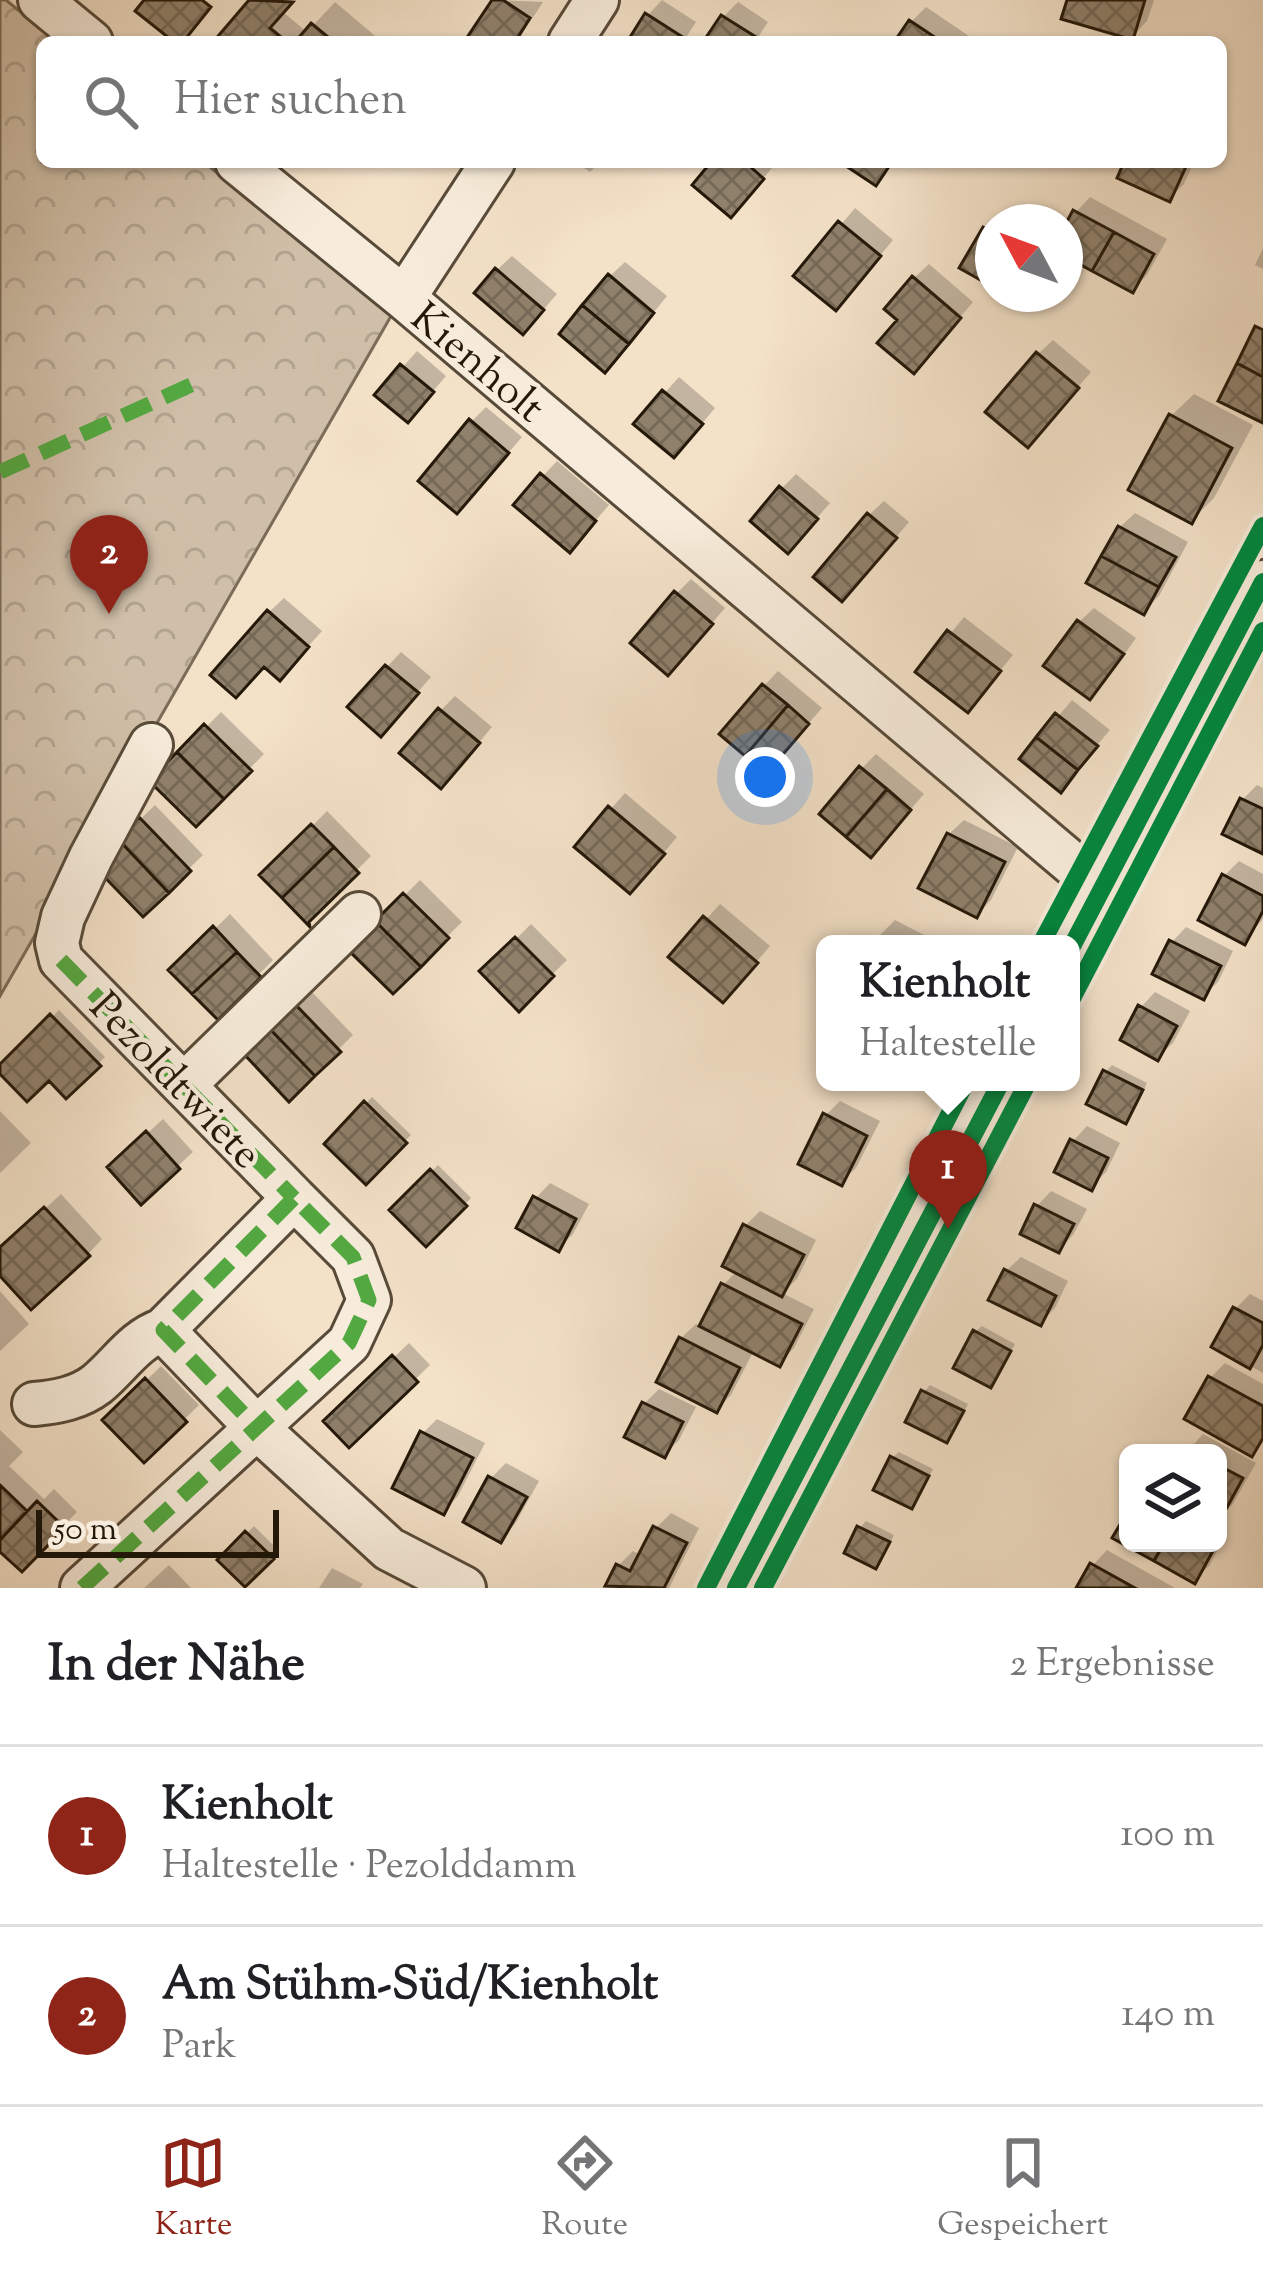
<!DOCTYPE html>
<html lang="de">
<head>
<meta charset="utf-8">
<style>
  body { margin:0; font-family:"Sorts Mill Goudy",serif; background:#f2f2f2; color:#202124 }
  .controls { position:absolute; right:36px; bottom:36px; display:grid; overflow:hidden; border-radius:18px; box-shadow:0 3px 9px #0004 }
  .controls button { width:108px; height:108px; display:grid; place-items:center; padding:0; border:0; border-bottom:3px solid #e0e0e0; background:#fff; color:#202124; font:60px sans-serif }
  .compass { position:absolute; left:975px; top:204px; width:108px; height:108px; border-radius:50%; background:#fff; box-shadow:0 3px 9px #0004; rotate:311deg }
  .scale { position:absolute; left:36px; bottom:30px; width:243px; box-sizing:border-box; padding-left:12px; border:6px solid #241809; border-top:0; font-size:33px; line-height:42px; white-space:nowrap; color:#241809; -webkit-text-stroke:9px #f7ecdb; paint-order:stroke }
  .you { position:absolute; left:765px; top:777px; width:42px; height:42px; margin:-30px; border:9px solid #fff; border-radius:50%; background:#1a73e8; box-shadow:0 0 0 18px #1a73e833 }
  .badge { display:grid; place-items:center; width:78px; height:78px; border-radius:50%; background:#8f2418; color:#fff; font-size:39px; font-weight:700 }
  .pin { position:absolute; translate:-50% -99px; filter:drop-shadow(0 3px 6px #0008) }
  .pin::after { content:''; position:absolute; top:63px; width:42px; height:36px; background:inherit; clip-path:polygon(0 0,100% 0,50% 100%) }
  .popup { position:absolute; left:816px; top:935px; width:264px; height:156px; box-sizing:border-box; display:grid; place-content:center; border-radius:18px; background:#fff; filter:drop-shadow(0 3px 9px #0005); font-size:39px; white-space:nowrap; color:#757577 }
  .popup b { font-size:45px; color:#202124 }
  .popup::after { content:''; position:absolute; left:50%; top:100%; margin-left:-24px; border:24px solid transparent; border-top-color:#fff }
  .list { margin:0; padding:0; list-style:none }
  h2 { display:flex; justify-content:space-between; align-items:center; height:156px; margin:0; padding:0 48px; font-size:51px }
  h2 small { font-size:39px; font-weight:400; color:#757577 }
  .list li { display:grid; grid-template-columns:78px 1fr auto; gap:36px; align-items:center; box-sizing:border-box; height:180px; padding:0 48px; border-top:3px solid #e0e0e0 }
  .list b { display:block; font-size:45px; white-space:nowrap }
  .list p { margin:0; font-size:39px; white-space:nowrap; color:#757577 }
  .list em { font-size:39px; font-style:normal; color:#757577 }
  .icon { flex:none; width:66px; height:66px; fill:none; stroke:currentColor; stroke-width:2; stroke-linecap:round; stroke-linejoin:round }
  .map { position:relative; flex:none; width:1263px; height:1588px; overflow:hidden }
  .search { position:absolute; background:#fff; box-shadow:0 3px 9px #0004; left:36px; right:36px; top:36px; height:132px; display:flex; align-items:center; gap:30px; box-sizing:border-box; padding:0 42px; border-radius:18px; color:#757577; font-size:45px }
  .sheet { height:516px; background:#fff }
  nav { display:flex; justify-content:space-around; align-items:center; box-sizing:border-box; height:168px; border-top:3px solid #e0e0e0; background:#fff; font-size:33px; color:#757577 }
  nav a { display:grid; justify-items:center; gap:6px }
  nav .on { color:#8f2418 }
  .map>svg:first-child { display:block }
  .forest { fill:url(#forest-crowns); stroke:#7a6c58; stroke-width:3 }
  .shadow { fill:#0003 }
  .building { fill:url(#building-cross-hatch); stroke:#241809; stroke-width:3 }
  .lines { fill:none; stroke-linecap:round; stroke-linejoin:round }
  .minor-casing { stroke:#584a39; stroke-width:48 }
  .minor { stroke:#f7ecdb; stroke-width:42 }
  .quiet { stroke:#53a941; stroke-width:15; stroke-dasharray:30 15; stroke-linecap:butt }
  .cycleway-casing { stroke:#f7ecdb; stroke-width:26 }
  .cycleway { stroke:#00873e; stroke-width:18 }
  .labels { text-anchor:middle; stroke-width:9; stroke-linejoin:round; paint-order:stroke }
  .street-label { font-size:42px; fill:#241809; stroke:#f7ecdb }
</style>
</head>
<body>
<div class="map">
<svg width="1263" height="1588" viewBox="0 0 1263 1588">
  <defs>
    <pattern id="forest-crowns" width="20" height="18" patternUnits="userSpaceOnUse" patternTransform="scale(3)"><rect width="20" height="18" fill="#d0bfa8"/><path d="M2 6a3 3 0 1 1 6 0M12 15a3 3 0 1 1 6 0" fill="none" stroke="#b2a38f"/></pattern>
    <pattern id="building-cross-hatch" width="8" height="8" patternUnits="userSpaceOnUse" patternTransform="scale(3)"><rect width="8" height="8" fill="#90816c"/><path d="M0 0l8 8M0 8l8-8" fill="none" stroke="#756957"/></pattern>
  </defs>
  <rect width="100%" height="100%" fill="#f3e1c8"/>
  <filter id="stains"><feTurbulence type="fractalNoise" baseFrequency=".00167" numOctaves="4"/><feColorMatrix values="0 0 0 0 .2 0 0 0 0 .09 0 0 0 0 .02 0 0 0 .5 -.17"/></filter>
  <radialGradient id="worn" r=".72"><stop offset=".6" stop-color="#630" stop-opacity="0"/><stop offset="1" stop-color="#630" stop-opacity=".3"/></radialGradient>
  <!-- forest -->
  <path class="forest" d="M0 0H6L57 42H42V162H204L391 316 0 996Z"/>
  <!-- shadow -->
  <path class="shadow" d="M252 0H293L283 12 307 32 335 2 380 40 216 42Z
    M495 0 543 2 517 42H468Z
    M662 0 696 22 683 42H630L648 15Z
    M1070 0H1154L1147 21 1133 36Z
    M738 2 768 22 755 42H707L723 17Z
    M926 7 969 36 965 42H898L911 22Z
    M575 162H600L590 172Z
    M715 162H777L745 200Z
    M1127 162H1194L1184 184 1170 198Z
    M1090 197 1167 239 1147 275 1133 289 1065 253V231L1076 212Z
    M855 208 893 240 850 292 798 276Z
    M1000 214 1014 222H993V284L985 229Z
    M1263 248V269L1255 265Z
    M512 256 557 294 537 317 497 270Z
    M625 262 667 296 619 355 610 276Z
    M929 264 973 302 928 355 914 278Z
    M1011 294H1040L1029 305Z
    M1053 340 1091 372 1042 429 1038 354Z
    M417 351 446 376 422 404 379 394Z
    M679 377 715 408 688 440 637 424Z
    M1194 394 1253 425 1214 498 1191 521 1171 416Z
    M486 407 522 437 471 496 472 421Z
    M557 461 609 505 584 534 543 476Z
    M796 474 830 503 802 535 782 488Z
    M884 501 909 522 857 583 869 515Z
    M1135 513 1188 542 1159 596 1144 611 1120 527Z
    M691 579 725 608 683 657 677 593Z
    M284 598 322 631 294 662 264 664 269 612Z
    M1094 608 1136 638 1105 682 1090 696 1079 622Z
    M964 617 1013 655 968 709 919 672Z
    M401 652 431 677 395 718 387 667Z
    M778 671 822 708 781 755 764 686Z
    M455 696 492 727 456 770 441 710Z
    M1072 700 1110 730 1061 788 1023 758Z
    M221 712 264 754 196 823 153 781Z
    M876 754 924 794 885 839 862 768Z
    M1257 785 1263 788V851L1242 800Z
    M625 793 677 837 644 876 578 846Z
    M155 805 203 855 143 913 96 863Z
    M327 811 371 856 307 920 264 875Z
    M964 820 1018 847 991 900 977 915 949 834Z
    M1239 861 1263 874V919L1244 941 1224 876Z
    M420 880 462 922 393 990 351 949Z
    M720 904 770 946 737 985 672 957Z
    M230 914 273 960 218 1016 173 970Z
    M895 920 932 939 930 944H875L880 935Z
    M531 924 567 960 519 1007 484 971Z
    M1186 927 1233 951 1218 982 1203 996 1172 942Z
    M311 991 353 1035 290 1097 246 1053Z
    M1155 992 1190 1011 1173 1043 1158 1057 1141 1007Z
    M59 1010 105 1057 67 1095 49 1077 0 1070Z
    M1112 1065 1147 1083 1132 1114 1125 1121 1106 1072Z
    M372 1097 411 1135 366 1181 328 1144Z
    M840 1101 880 1121 856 1168 841 1182 826 1115Z
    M0 1111 31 1143 0 1173Z
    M163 1119 193 1152 141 1200 126 1153Z
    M1087 1126 1120 1143 1106 1172 1091 1187 1073 1141Z
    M438 1165 471 1198 426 1243 393 1210Z
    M550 1183 589 1204 573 1234 559 1248 536 1198Z
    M1051 1191 1087 1209 1073 1235 1058 1250 1037 1206Z
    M61 1194 102 1239 88 1254 0 1272V1250Z
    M760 1211 816 1240 797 1279 782 1293 814 1309 794 1348 779 1363 754 1350 731 1395 716 1410 681 1338 696 1324 702 1327 723 1285 737 1271 745 1226Z
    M1021 1257 1068 1281 1055 1308 1040 1323 1006 1271Z
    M0 1291 29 1324 0 1351Z
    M1250 1294 1263 1301V1373L1215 1346 1235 1309Z
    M982 1326 1015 1344 997 1378 991 1384 975 1332Z
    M409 1343 430 1365 349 1444 327 1421Z
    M1225 1363 1263 1384V1442L1252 1453 1210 1378Z
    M161 1366 199 1405 144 1459 106 1420Z
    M930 1385 968 1404 953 1433 947 1439 924 1392Z
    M659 1389 696 1407 679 1440 664 1455 644 1404Z
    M437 1419 485 1443 458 1496 443 1511 423 1433Z
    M0 1430 23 1452 9 1466 44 1499 54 1489 77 1512 22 1568 0 1547Z
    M1203 1434 1256 1463 1233 1504 1218 1518V1453H1186Z
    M899 1452 933 1469 918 1499 911 1505 892 1458Z
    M506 1463 539 1481 515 1524 500 1539 491 1478Z
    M671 1513 699 1528 669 1588H616L609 1585 618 1566 633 1551 642 1556 656 1528Z
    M1128 1517V1543H1218V1526L1228 1531 1209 1566 1194 1580 1117 1537Z
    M866 1521 894 1535 882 1559 876 1566 860 1528Z
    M254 1526 278 1550 245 1583 221 1560Z
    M1107 1550 1175 1588H1080L1093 1565Z
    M169 1565 191 1588H144Z
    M332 1568 363 1584 360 1588H319Z"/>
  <!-- building -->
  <path class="building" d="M144 0H202L211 7 183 42H174L135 11Z
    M249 0 293 2 270 28 287 42H213Z
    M492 0H503L530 18 515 42H464Z
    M1067 0H1145L1133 40 1061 19Z
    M645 13 684 38 681 42H627Z
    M721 15 756 37 753 42H703Z
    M909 20 942 42H894Z
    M311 23 334 42H295Z
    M711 162H745L764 179 731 218 692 185Z
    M840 162H892L876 186Z
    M1124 162H1188L1170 202 1117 178Z
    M1073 210 1114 232 1092 271 1065 256V225Z
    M838 221 881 256 836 311 793 276Z
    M983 227 993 233V287L959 268Z
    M1114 232 1154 254 1133 293 1092 271Z
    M495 268 544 310 523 335 474 293Z
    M608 274 654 313 629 344 582 305Z
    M912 276 961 318 914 374 877 343 897 320 884 309Z
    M582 305 629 344 605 373 559 334Z
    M1255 326 1263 330V377L1237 363Z
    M1036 352 1079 388 1028 448 985 412Z
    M1237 363 1263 377V423L1218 401Z
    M400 364 434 392 408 423 374 395Z
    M662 390 703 424 674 458 633 424Z
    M1169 414 1232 448 1192 524 1128 490Z
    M469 419 509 453 457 514 418 481Z
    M540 473 596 521 570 553 513 505Z
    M779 486 818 519 788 554 750 521Z
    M867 513 897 538 842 602 813 577Z
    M1118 526 1176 557 1159 587 1101 556Z
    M1101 556 1159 587 1144 615 1086 583Z
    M674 591 713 624 668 676 630 643Z
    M267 610 309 647 280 681 264 667 236 698 210 675Z
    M1077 620 1124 654 1090 700 1043 666Z
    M947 630 1001 671 968 713 915 672Z
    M385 665 419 693 381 737 347 707Z
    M762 684 788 705 745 756 719 734Z
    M788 705 809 724 767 773 745 756Z
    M438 708 480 743 441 789 399 753Z
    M1055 713 1098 746 1078 770 1036 737Z
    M204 724 252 771 224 799 177 752Z
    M1036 737 1078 770 1061 793 1019 759Z
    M177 752 224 799 196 827 149 781Z
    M859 766 887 789 846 837 819 814Z
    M887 789 911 810 871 858 846 837Z
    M1240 798 1263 809V854L1222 834Z
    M608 806 665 854 630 894 574 847Z
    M139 817 191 871 169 893 117 838Z
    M311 824 334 847 282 898 259 875Z
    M947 833 1005 862 977 918 918 888Z
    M117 838 169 893 143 917 91 863Z
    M334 847 359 873 309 922 310 927 282 898Z
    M1222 874 1263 896V911L1245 945 1198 920Z
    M403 893 449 938 421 967 375 921Z
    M703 916 758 963 723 1003 668 957Z
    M375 921 421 967 393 994 347 949Z
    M213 926 237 952 192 994 168 970Z
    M515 937 554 976 519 1012 479 971Z
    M1169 940 1221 966 1204 1000 1152 974Z
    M237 952 261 977 218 1020 192 994Z
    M294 1003 341 1052 315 1076 269 1028Z
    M1138 1005 1177 1026 1158 1061 1120 1040Z
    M50 1014 101 1066 66 1099 49 1081 27 1102 0 1074V1064Z
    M269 1028 315 1076 289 1102 242 1052Z
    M1103 1070 1143 1090 1126 1124 1086 1104Z
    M364 1101 407 1143 366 1185 324 1144Z
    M823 1113 867 1136 842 1186 798 1164Z
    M146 1131 180 1169 141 1205 107 1167Z
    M1070 1139 1108 1158 1092 1191 1054 1172Z
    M430 1169 467 1206 426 1247 389 1210Z
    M533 1196 576 1219 559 1252 516 1228Z
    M1034 1204 1074 1224 1059 1253 1020 1234Z
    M44 1207 90 1256 31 1310 0 1276V1247Z
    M743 1224 804 1255 782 1297 722 1266Z
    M1004 1269 1056 1296 1041 1326 988 1300Z
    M721 1283 802 1324 780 1367 699 1326Z
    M1233 1307 1263 1323V1345L1250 1369 1211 1347Z
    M973 1330 1011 1351 991 1388 953 1368Z
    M679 1337 740 1368 717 1413 656 1382Z
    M392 1355 418 1382 349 1448 323 1421Z
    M1208 1376 1263 1406V1438L1252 1457 1184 1419Z
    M145 1378 187 1422 144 1463 102 1420Z
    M921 1390 964 1411 947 1443 905 1422Z
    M642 1402 683 1422 665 1458 624 1437Z
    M420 1431 473 1458 444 1515 392 1488Z
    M890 1456 929 1476 912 1509 873 1490Z
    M1218 1465 1243 1478 1219 1522H1218Z
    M488 1476 527 1497 501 1543 463 1522Z
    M0 1485 27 1511 0 1540Z
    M37 1501 65 1528 22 1572 0 1552V1540Z
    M1128 1511V1543H1164L1154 1561 1112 1538Z
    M653 1526 687 1543 664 1588 605 1586 616 1564 630 1571Z
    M857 1526 890 1542 876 1569 844 1553Z
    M245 1531 274 1559 245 1587 217 1560Z
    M1164 1543H1209L1215 1547 1195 1584 1154 1561Z
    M1090 1563 1135 1588H1076Z"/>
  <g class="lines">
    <defs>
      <path id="minor" d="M40 0 91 42
        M570 42 597 0
        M237 162 404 298 1102 889
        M404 298 493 162
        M151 745 91 857 63 917 57 943 61 960 294 1198
        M1071 948 1263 582
        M184 1085 359 914
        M34 1404C57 1402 79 1398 97 1384 120 1365 134 1340 163 1330
        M82 1588 349 1343 369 1300 353 1257 294 1198 163 1330 258 1429 389 1549 464 1588
        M736 1588 1001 1082"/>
    </defs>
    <!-- minor casing -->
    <use href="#minor" class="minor-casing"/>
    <!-- minor -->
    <use href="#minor" class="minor"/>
    <!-- quiet -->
    <path class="quiet" d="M0 472 204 379
      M61 960 294 1198
      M82 1588 349 1343 369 1300 353 1257 294 1198 163 1330 258 1429"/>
    <defs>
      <path id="cycleway" d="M1041 944 1263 526
        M1071 948 1263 582
        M1071 1000 1263 631
        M706 1588 966 1082
        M736 1588 1001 1082
        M763 1588 1028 1082"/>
    </defs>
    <!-- cycleway casing -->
    <use href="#cycleway" class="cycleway-casing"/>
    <!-- cycleway -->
    <use href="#cycleway" class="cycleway"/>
  </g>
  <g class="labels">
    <!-- street labels -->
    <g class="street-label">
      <text transform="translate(479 361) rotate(40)" y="15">Kienholt</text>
      <text transform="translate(177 1079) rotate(46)" y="15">Pezoldtwiete</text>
    </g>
  </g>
  <rect width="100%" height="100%" filter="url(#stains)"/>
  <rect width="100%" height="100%" fill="url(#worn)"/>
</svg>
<div class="controls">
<button><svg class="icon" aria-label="layers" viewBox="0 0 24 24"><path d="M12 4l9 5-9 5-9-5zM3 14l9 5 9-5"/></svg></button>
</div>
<svg class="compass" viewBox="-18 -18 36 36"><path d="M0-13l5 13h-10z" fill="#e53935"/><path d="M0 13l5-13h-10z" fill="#757577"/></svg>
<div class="scale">50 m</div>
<div class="you"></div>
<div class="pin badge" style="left:948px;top:1229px">1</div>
<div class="popup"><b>Kienholt</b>Haltestelle</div>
<div class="pin badge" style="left:109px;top:614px">2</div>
<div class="search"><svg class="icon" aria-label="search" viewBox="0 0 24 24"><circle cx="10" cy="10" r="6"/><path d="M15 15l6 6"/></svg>Hier suchen</div>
</div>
<section class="sheet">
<h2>In der Nähe<small>2 Ergebnisse</small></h2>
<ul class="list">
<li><span class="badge">1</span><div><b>Kienholt</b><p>Haltestelle · Pezolddamm</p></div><em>100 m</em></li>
<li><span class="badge">2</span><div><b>Am Stühm-Süd/Kienholt</b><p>Park</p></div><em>140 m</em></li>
</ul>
</section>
<nav>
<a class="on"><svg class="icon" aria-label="map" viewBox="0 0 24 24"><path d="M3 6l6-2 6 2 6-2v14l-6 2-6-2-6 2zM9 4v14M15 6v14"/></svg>Karte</a>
<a><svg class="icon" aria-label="directions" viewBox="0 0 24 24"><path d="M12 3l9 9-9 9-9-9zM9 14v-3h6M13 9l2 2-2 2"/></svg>Route</a>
<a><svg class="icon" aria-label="saved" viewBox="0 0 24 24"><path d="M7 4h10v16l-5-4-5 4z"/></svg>Gespeichert</a>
</nav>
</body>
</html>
